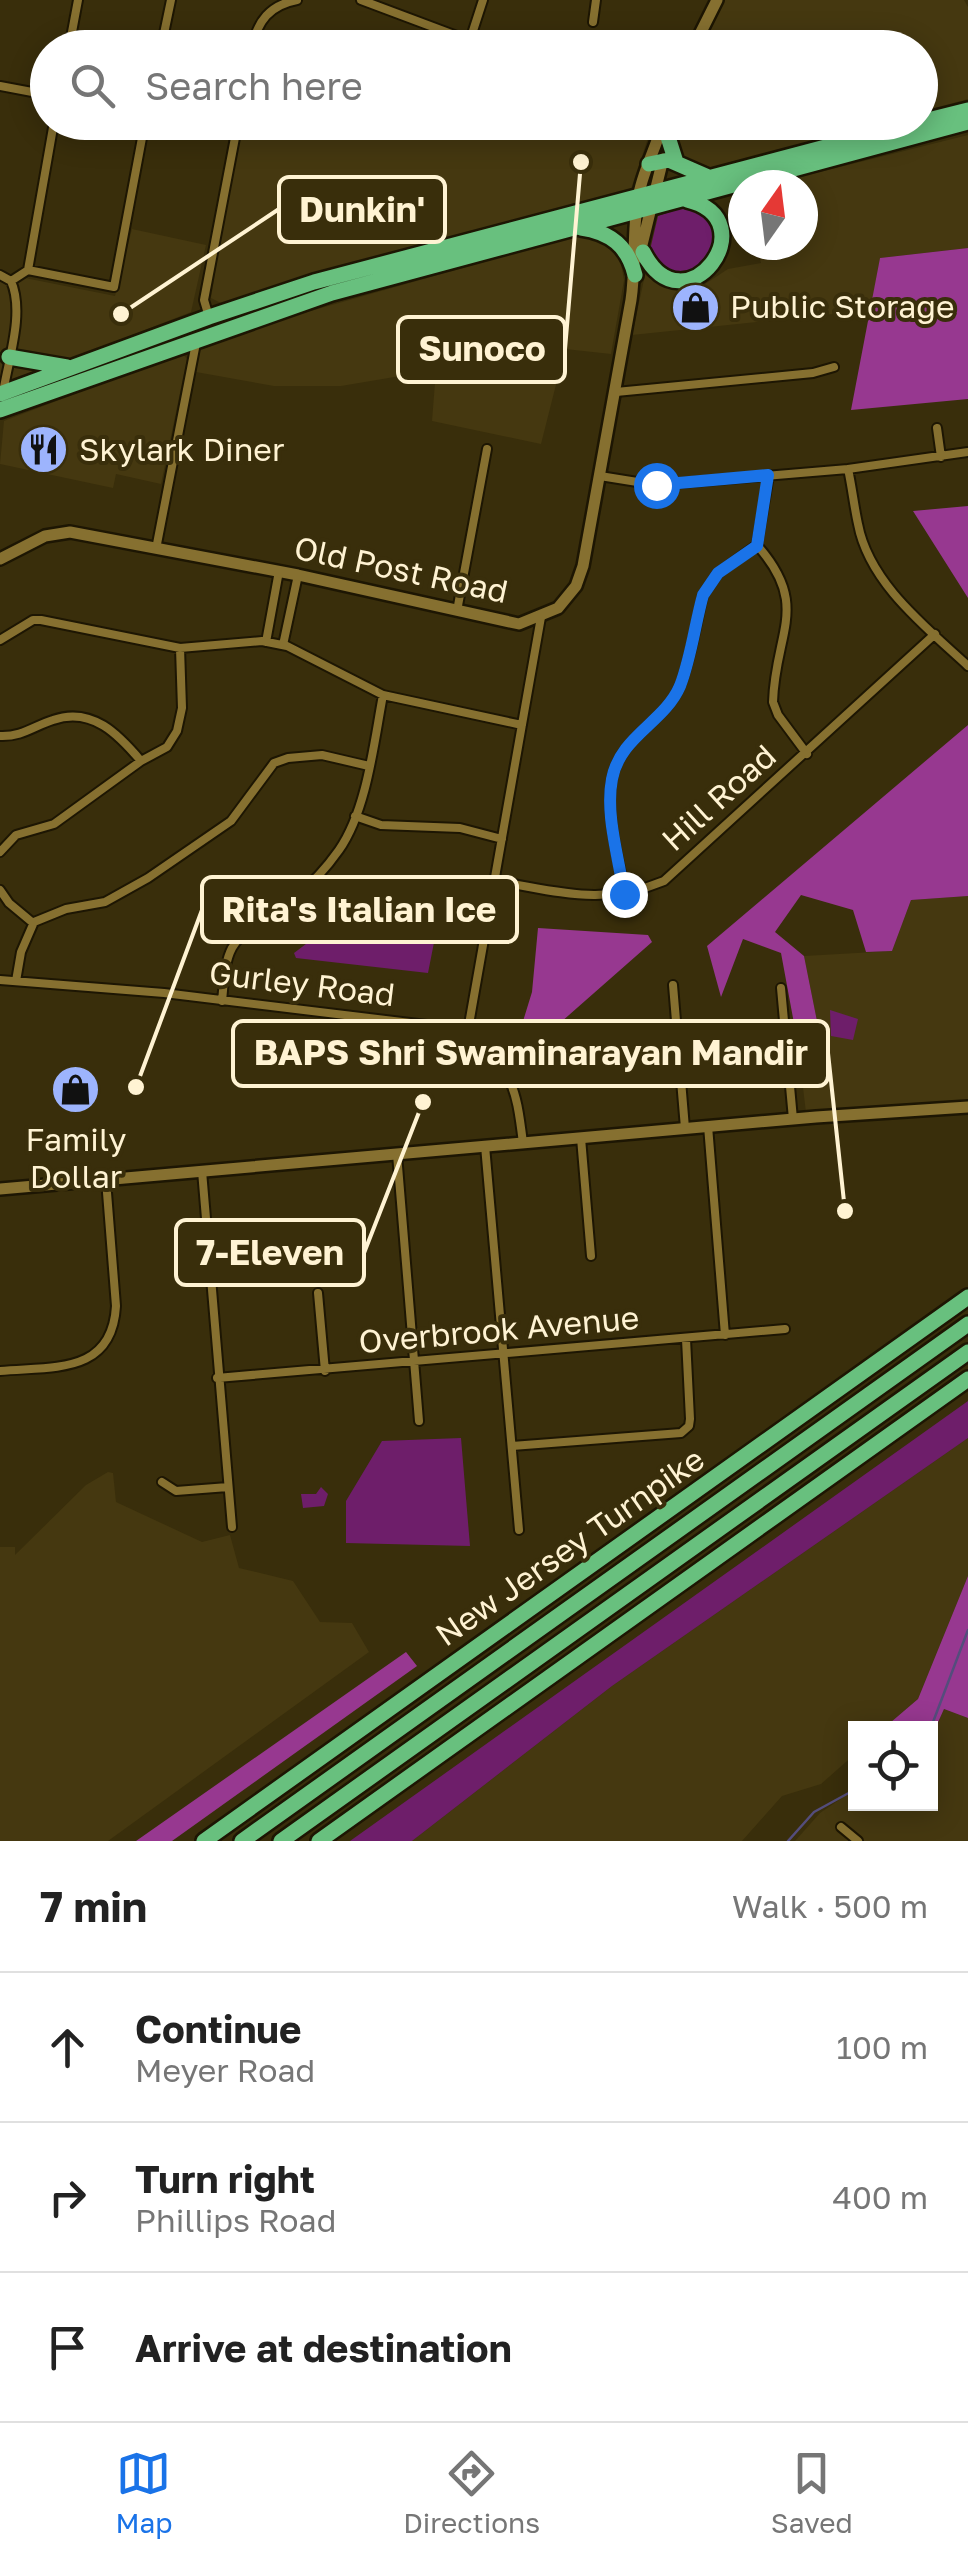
<!DOCTYPE html>
<html lang="en">
<head>
<meta charset="utf-8">
<style>
  body { margin:0; font-family:"Golos Text",sans-serif; background:#f6f6f6; color:#222 }
  .controls { position:absolute; right:30px; bottom:30px; display:grid; overflow:hidden; border-radius:0px; box-shadow:0 5px 25px #0003 }
  .controls button { width:90px; height:90px; display:grid; place-items:center; padding:0; border:0; border-bottom:2px solid #e0e0e0; background:#fff; color:#222; font:50px sans-serif }
  .compass { position:absolute; left:728px; top:170px; width:90px; height:90px; border-radius:50%; background:#fff; box-shadow:0 5px 25px #0003; rotate:14deg }
  .stop { position:absolute; width:30px; height:30px; margin:-22px; border:8px solid #1a73e8; border-radius:50%; background:#fff }
  .stop.end { background:#1a73e8; border-color:#fff; box-shadow:0 2px 10px #0008 }
  .list { margin:0; padding:0; list-style:none }
  h2 { display:flex; justify-content:space-between; align-items:center; height:130px; margin:0; padding:0 40px; font-size:42px }
  h2 small { font-size:32px; font-weight:400; color:#767676 }
  .list li { display:grid; grid-template-columns:65px 1fr auto; gap:30px; align-items:center; box-sizing:border-box; height:150px; padding:0 40px; border-top:2px solid #e0e0e0 }
  .list b { display:block; font-size:38px; white-space:nowrap }
  .list p { margin:0; font-size:32px; white-space:nowrap; color:#767676 }
  .list em { font-size:32px; font-style:normal; color:#767676 }
  .icon { flex:none; width:55px; height:55px; fill:none; stroke:currentColor; stroke-width:2; stroke-linecap:round; stroke-linejoin:round }
  .map { position:relative; flex:none; width:968px; height:1841px; overflow:hidden }
  .search { position:absolute; background:#fff; box-shadow:0 5px 25px #0003; left:30px; right:30px; top:30px; height:110px; display:flex; align-items:center; gap:25px; box-sizing:border-box; padding:0 35px; border-radius:55px; color:#767676; font-size:38px }
  .sheet { height:580px; background:#fff }
  nav { display:flex; justify-content:space-around; align-items:center; box-sizing:border-box; height:140px; border-top:2px solid #e0e0e0; background:#fff; font-size:28px; color:#767676 }
  nav a { display:grid; justify-items:center; gap:5px }
  nav .on { color:#1a73e8 }
  .map>svg:first-child { display:block }
  .built { fill:#453810 }
  .green { fill:#6e1e6a }
  .forest { fill:#973890 }
  .lines { fill:none; stroke-linecap:round; stroke-linejoin:round }
  .stream { stroke:#544d7c; stroke-width:2.5 }
  .street-casing { stroke:#1d1603; stroke-width:12 }
  .secondary-casing { stroke:#1d1603; stroke-width:16 }
  .highway-casing { stroke:#1d1603; stroke-width:20 }
  .street { stroke:#867030; stroke-width:8 }
  .secondary { stroke:#867030; stroke-width:11 }
  .highway { stroke:#68c07e; stroke-width:15 }
  .route { stroke:#1a73e8; stroke-width:12 }
  .labels { text-anchor:middle; stroke-width:8; stroke-linejoin:round; paint-order:stroke }
  .poi-label { font-size:32px; fill:#fff3d3; stroke:#392e0b; text-anchor:start }
  .street-label { font-size:32px; fill:#fff3d3; stroke:#392e0b }
  .leader { fill:none; stroke:#fff3d3; stroke-width:4 }
  .callout-dot { fill:#fff3d3; stroke:#392e0b; stroke-width:4 }
  .callout { fill:#392e0b; stroke:#fff3d3; stroke-width:4 }
  .callout-label { font-size:35px; text-anchor:middle; font-weight:bold; fill:#fff3d3 }
</style>
</head>
<body>
<div class="map">
<svg width="968" height="1841" viewBox="0 0 968 1841">
  <rect width="100%" height="100%" fill="#392e0b"/>
  <!-- built -->
  <path class="built" d="M723 0H964L968 7V99L921 112 920 48H703Z
    M676 122 881 123 701 170 681 159 673 133Z
    M239 123H394L482 140 486 123H653L631 189 322 271 221 303 211 298Z
    M968 135V248L880 258 871 310 632 335 645 275 666 287 699 288 728 269 761 263 757 245H803V185H768Z
    M132 229 206 245 191 312 0 387V273L115 296Z
    M586 233 597 236 619 253 624 280 611 354 565 349 541 444 432 421 436 370 341 386H274L196 372 201 342Z
    M182 353 187 359 161 484 116 474 113 488 0 464 4 421Z
    M968 896V1100L806 1113 798 1045 817 1021 804 956 892 951 911 900Z
    M968 1438V1576L918 1699 884 1728 856 1729 855 1754 821 1784 782 1796 742 1841H412L612 1686Z
    M108 1472 113 1473 116 1502 202 1542 230 1535 239 1568 293 1581 320 1622 352 1623 369 1652 108 1841H0V1547H15V1555L86 1485Z
    M944 1709 968 1718V1841H795L820 1813 855 1789 856 1804H930L931 1738Z"/>
  <!-- green -->
  <path class="green" d="M687 206 697 207 716 224C715 262 708 269 671 276L650 250 658 216Z
    M376 878H440L438 922 428 973 296 958 294 953 355 907Z
    M830 1010 858 1019 853 1040 831 1036Z
    M968 1401V1438L612 1686 412 1841H350Z
    M461 1438 470 1546 346 1543V1501L382 1441Z
    M321 1487 328 1494 324 1506 303 1508 301 1494H316Z"/>
  <!-- forest -->
  <path class="forest" d="M968 248V399L851 410 880 258Z
    M968 506V598L913 511Z
    M968 725V896L911 900 892 951 866 952 853 910 801 895 775 932 804 956 817 1021 798 1045 781 953 743 939 721 997 707 946Z
    M538 928 648 935 652 942 519 1059 516 1044 532 992Z
    M968 1576V1718L944 1709 931 1738 930 1729 884 1728 918 1699Z
    M406 1652 417 1666 172 1841H136Z"/>
  <g class="lines">
    <!-- stream -->
    <path class="stream" d="M930 1730 968 1630
      M788 1841 814 1812 856 1789"/>
    <defs>
      <path id="street" d="M361 0 489 48
        M593 22 596 0
        M470 40 483 0
        M69 48 78 0
        M161 48 171 0
        M252 48C257 21 270 5 297 0
        M0 86 48 95
        M202 122 236 129
        M28 270 54 122
        M0 275 11 281 28 270 114 287 145 122
        M209 317 204 300 238 122
        M616 392 813 373 834 367
        M3 393C8 360 25 313 11 281
        M937 428 941 457
        M848 469C852 487 854 506 858 524 869 583 926 627 968 666
        M600 476 656 485 848 469 968 452
        M757 545C811 606 775 632 773 702L778 715 807 754
        M156 549 196 343
        M457 611 487 449
        M0 640 33 620H41L180 648 262 641 287 646 383 695 522 725
        M266 642 279 571
        M283 645 298 575
        M0 736C22 737 34 726 53 720 92 706 119 735 141 761
        M355 816 381 825 460 828 502 839
        M0 852 16 835 54 824 141 761 167 747 177 731 182 708 180 648
        M495 881C558 891 602 907 664 881L935 634
        M0 890 9 903 33 923
        M625 895C619 858 605 815 612 779 620 736 664 723 680 686 691 658 696 624 703 595L718 573 757 545 769 475
        M0 980 164 993 468 1030C512 1077 515 1078 523 1143
        M16 981 21 952 34 922 66 909 105 902 148 878 231 821 274 763 288 758 322 755 369 766
        M673 985 685 1128
        M781 988 793 1119
        M222 1001C224 983 224 963 232 948 246 924 276 911 297 895 314 882 327 867 339 850 367 810 374 742 383 695
        M468 1030 541 617
        M708 1126 725 1335
        M581 1138 591 1256
        M485 1146 519 1530
        M397 1154 419 1421
        M202 1171 232 1527
        M318 1293 325 1371
        M0 1371C53 1366 112 1375 116 1306L106 1180
        M217 1378 785 1329
        M512 1446 681 1433 689 1426 690 1419 686 1339
        M162 1482 176 1491 228 1487
        M841 1827 858 1841"/>
      <path id="secondary" d="M693 48 717 0
        M639 257 663 159
        M0 559 45 536 70 532 298 575 519 624 558 608 576 586 583 566 631 300C636 266 632 233 638 199 641 176 653 154 660 132L667 122
        M0 1189 816 1117 968 1107"/>
      <path id="highway" d="M920 122 968 110
        M668 137 676 162
        M649 164 669 160 708 177
        M581 228C610 232 628 246 635 275
        M643 252C684 333 770 220 687 200
        M9 357 67 367
        M0 394 209 317 314 282 920 122
        M0 410 332 293 968 122
        M204 1841 968 1297
        M242 1841 968 1324
        M281 1841 968 1352
        M319 1841 968 1379"/>
    </defs>
    <!-- street casing -->
    <use href="#street" class="street-casing"/>
    <!-- secondary casing -->
    <use href="#secondary" class="secondary-casing"/>
    <!-- highway casing -->
    <use href="#highway" class="highway-casing"/>
    <!-- street -->
    <use href="#street" class="street"/>
    <!-- secondary -->
    <use href="#secondary" class="secondary"/>
    <!-- highway -->
    <use href="#highway" class="highway"/>
  </g>
  <g class="lines">
    <!-- route -->
    <path class="route" d="M624 894C619 858 605 815 612 779 620 736 664 723 680 686 691 658 695 624 703 595L718 573 757 546 768 475 656 485"/>
  </g>
  <!-- icons -->
  <defs>
    <symbol id="shop-disc" viewBox="-11 -11 22 22"><circle r="9.5" fill="#9db4fd" stroke="#392e0b"/><path d="M-5-2.5h2.3a2.7 3.5 0 0 1 5.4 0H5L5.5 6h-11ZM-1.5-2.5h3a1.5 2.3 0 0 0-3 0Z" fill="#111"/></symbol>
    <symbol id="restaurant-disc" viewBox="-11 -11 22 22"><circle r="9.5" fill="#9db4fd" stroke="#392e0b"/><path d="M-5-6h1v4h1v-4h1v4h1v-4h1v5L-1.5 .5V6h-2V.5L-5-1ZM5-6V6H3V1.5H1.5Q1.5-4 5-6Z" fill="#111"/></symbol>
  </defs>
  <g fill-rule="evenodd">
    <use href="#shop-disc" x="668" y="280" width="55" height="55"/>
    <use href="#restaurant-disc" x="16" y="422" width="55" height="55"/>
    <use href="#shop-disc" x="48" y="1062" width="55" height="55"/>
  </g>
  <g class="labels">
    <!-- poi labels -->
    <g class="poi-label">
      <text x="730" y="318">Public Storage</text>
      <text x="79" y="461">Skylark Diner</text>
      <text x="76" y="1151" text-anchor="middle">Family<tspan x="76" dy="37">Dollar</tspan></text>
    </g>
    <!-- street labels -->
    <g class="street-label">
      <text transform="translate(401 570) rotate(12)" y="11">Old Post Road</text>
      <text transform="translate(719 798) rotate(-42)" y="11">Hill Road</text>
      <text transform="translate(302 984) rotate(7)" y="11">Gurley Road</text>
      <text transform="translate(499 1330) rotate(-5)" y="11">Overbrook Avenue</text>
      <text transform="translate(570 1547) rotate(-35)" y="11">New Jersey Turnpike</text>
    </g>
  </g>
  <!-- callouts -->
  <path class="leader" d="M121 314L279 209M581 162L565 349M136 1087L202 910M845 1211L828 1053M423 1102L364 1253"/>
  <g class="callout-dot">
    <circle cx="121" cy="314" r="10"/>
    <circle cx="581" cy="162" r="10"/>
    <circle cx="136" cy="1087" r="10"/>
    <circle cx="845" cy="1211" r="10"/>
    <circle cx="423" cy="1102" r="10"/>
  </g>
  <g class="callout">
    <rect x="279" y="177" width="166" height="65" rx="10"/>
    <rect x="398" y="317" width="167" height="65" rx="10"/>
    <rect x="202" y="877" width="315" height="65" rx="10"/>
    <rect x="233" y="1021" width="595" height="65" rx="10"/>
    <rect x="176" y="1220" width="188" height="65" rx="10"/>
  </g>
  <g class="callout-label">
    <text x="362" y="222">Dunkin'</text>
    <text x="482" y="361">Sunoco</text>
    <text x="359" y="922">Rita's Italian Ice</text>
    <text x="531" y="1065">BAPS Shri Swaminarayan Mandir</text>
    <text x="270" y="1265">7-Eleven</text>
  </g>
</svg>
<div class="controls">
<button><svg class="icon" aria-label="locate" viewBox="0 0 24 24"><circle cx="12" cy="12" r="6"/><path d="M12 2v4M12 18v4M2 12h4M18 12h4"/></svg></button>
</div>
<svg class="compass" viewBox="-18 -18 36 36"><path d="M0-13l5 13h-10z" fill="#e53935"/><path d="M0 13l5-13h-10z" fill="#767676"/></svg>
<div class="stop" style="left:656px;top:485px"></div>
<div class="stop end" style="left:624px;top:894px"></div>
<div class="search"><svg class="icon" aria-label="search" viewBox="0 0 24 24"><circle cx="10" cy="10" r="6"/><path d="M15 15l6 6"/></svg>Search here</div>
</div>
<section class="sheet">
<h2>7 min<small>Walk · 500 m</small></h2>
<ul class="list">
<li><svg class="icon" aria-label="ahead" viewBox="0 0 24 24"><path d="M12 20V5M6 11l6-6 6 6"/></svg><div><b>Continue</b><p>Meyer Road</p></div><em>100 m</em></li>
<li><svg class="icon" aria-label="right" viewBox="0 0 24 24"><path d="M7 20v-9h11M14 6l5 5-5 5"/></svg><div><b>Turn right</b><p>Phillips Road</p></div><em>400 m</em></li>
<li><svg class="icon" aria-label="arrive" viewBox="0 0 24 24"><path d="M6 21V4h12l-3 4 3 4H6"/></svg><div><b>Arrive at destination</b></div></li>
</ul>
</section>
<nav>
<a class="on"><svg class="icon" aria-label="map" viewBox="0 0 24 24"><path d="M3 6l6-2 6 2 6-2v14l-6 2-6-2-6 2zM9 4v14M15 6v14"/></svg>Map</a>
<a><svg class="icon" aria-label="directions" viewBox="0 0 24 24"><path d="M12 3l9 9-9 9-9-9zM9 14v-3h6M13 9l2 2-2 2"/></svg>Directions</a>
<a><svg class="icon" aria-label="saved" viewBox="0 0 24 24"><path d="M7 4h10v16l-5-4-5 4z"/></svg>Saved</a>
</nav>
</body>
</html>
